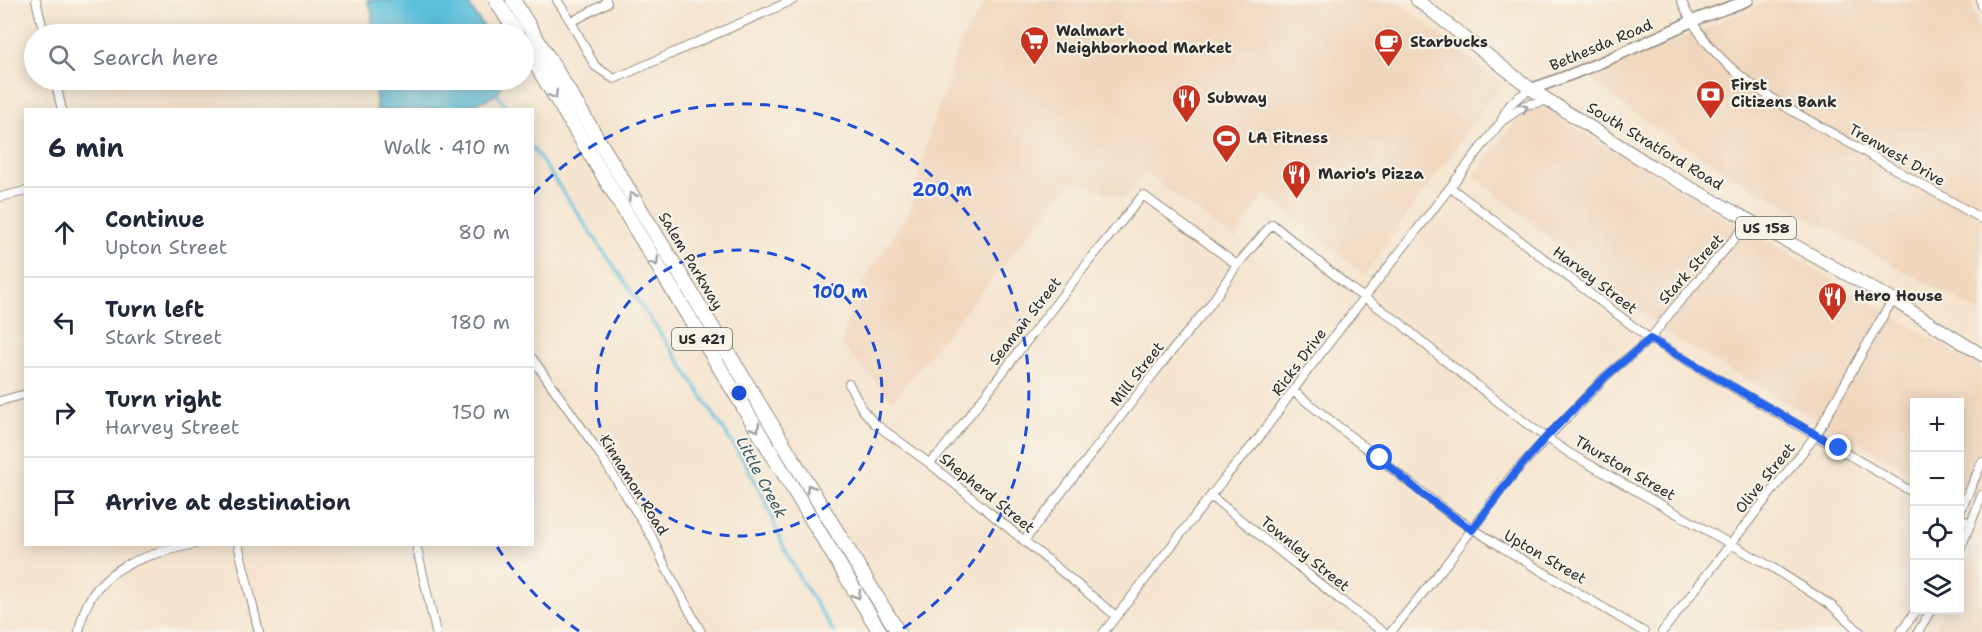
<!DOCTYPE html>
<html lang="en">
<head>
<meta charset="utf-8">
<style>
  body { margin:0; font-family:"Shantell Sans",sans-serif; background:#f2f2f3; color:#1f2937 }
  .controls { position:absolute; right:18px; bottom:18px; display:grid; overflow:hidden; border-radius:0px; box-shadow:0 3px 15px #0003 }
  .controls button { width:54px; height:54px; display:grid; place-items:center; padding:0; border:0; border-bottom:2px solid #e0e1e3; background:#fff; color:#1f2937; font:30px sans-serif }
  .stop { position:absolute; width:18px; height:18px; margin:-14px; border:4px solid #2563eb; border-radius:50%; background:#fff }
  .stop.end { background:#2563eb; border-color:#fff; box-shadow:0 2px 6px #0008 }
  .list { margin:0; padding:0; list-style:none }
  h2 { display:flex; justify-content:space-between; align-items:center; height:78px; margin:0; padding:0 24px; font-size:26px }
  h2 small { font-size:20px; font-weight:400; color:#747a83 }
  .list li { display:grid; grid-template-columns:39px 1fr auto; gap:18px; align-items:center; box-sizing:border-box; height:90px; padding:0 24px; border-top:2px solid #e0e1e3 }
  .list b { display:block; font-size:22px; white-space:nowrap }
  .list p { margin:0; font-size:20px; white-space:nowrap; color:#747a83 }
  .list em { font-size:20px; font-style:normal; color:#747a83 }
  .icon { flex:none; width:33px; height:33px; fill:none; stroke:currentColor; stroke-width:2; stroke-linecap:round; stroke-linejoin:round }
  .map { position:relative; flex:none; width:1982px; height:632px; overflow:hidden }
  .search { position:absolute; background:#fff; box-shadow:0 3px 15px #0003; left:24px; top:24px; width:510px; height:66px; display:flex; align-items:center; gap:15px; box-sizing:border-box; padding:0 21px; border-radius:33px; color:#747a83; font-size:22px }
  .panel { position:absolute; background:#fff; box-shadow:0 3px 15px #0003; left:24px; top:108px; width:510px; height:438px; border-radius:0px }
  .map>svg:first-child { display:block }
  .built { fill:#f0d6bc }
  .water { fill:#5dc0db; stroke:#447683; stroke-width:1.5 }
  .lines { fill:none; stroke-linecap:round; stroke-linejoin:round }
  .stream { stroke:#5dc0db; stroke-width:3 }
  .street-casing { stroke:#90887e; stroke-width:10 }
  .secondary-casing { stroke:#90887e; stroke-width:13 }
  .primary-casing { stroke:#90887e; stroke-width:14 }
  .highway-casing { stroke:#90887e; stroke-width:16 }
  .street { stroke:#fff; stroke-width:8 }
  .secondary { stroke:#fff; stroke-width:10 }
  .primary { stroke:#fff; stroke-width:12 }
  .highway { stroke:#fff; stroke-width:14 }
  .oneway { stroke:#a0a0a0 }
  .route { stroke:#2563eb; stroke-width:8 }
  .ring { fill:none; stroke:#1d4ed8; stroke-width:3; stroke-dasharray:10 8 }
  .labels { text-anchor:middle; stroke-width:4.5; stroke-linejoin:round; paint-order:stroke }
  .shield { fill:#f7f3e8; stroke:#686764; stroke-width:1.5 }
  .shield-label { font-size:14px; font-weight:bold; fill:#2b2b2b }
  .poi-label { font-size:15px; font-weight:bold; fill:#2b2b2b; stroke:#f7f3e8; text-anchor:start }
  .street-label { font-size:15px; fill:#2b2b2b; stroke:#f7f3e8 }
  .water-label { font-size:16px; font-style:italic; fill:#3a5860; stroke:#f7f3e8 }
  .centre { fill:#1d4ed8; stroke:#f7f3e8; stroke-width:3 }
  .ring-label { font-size:18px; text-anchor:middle; font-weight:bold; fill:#1d4ed8; stroke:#f7f3e8; stroke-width:4.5; stroke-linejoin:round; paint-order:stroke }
</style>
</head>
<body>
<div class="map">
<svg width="1982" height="632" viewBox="0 0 1982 632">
  <rect width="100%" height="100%" fill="#f7f3e8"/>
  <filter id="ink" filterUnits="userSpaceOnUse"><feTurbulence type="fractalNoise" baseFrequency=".0167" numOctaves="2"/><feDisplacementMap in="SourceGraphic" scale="12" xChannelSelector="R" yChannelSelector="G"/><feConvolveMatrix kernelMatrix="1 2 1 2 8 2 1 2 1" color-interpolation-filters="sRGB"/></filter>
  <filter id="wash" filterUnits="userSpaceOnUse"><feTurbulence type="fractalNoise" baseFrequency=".008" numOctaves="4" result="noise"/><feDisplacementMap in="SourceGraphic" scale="24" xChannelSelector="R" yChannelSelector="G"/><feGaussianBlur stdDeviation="1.35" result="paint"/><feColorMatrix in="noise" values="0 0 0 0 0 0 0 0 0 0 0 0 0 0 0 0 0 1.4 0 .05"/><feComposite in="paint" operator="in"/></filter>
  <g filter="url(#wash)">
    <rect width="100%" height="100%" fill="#f5e5d0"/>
    <!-- built -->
    <path class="built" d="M987 0H1396L1502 83 1365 275 1265 195 1235 239 1147 175 1123 198 1072 182 892 401 841 344 851 300 911 209 928 138 959 45Z
      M1770 0H1972L1979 35 1982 40V314L1733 176 1623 106 1590 78Z
      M1531 100 1982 369V513L1960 500V402H1914V474L1673 338 1474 176Z
      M1982 541V632H1933L1945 610H1960V583Z"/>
    <!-- water -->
    <path class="water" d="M367 0H466L488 34H372V11Z
      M374 80H503L498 94 463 109 377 110Z"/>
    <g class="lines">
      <!-- stream -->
      <path class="stream" d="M496 92 508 110
        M532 147 678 359 747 466 765 500 781 541 799 577 834 632"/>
    </g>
  </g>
  <g filter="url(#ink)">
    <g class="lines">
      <defs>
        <path id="street" d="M36 0 44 34
          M557 0 571 22 595 66 614 79 793 0
          M1681 0C1713 74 1785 106 1851 144 1895 169 1938 194 1982 219
          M1981 0 1982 6
          M571 22 607 3 606 0
          M55 80 62 110
          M1501 122 1525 105 1550 100
          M1451 188 1650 339 1914 493
          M0 197 26 191
          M532 358 596 448 652 537 664 564 701 632
          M849 384 862 409 874 423 929 463 1116 616
          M1293 391 1447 512 1503 548 1644 632
          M0 401 26 394
          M929 463 940 453 1089 261 1143 195 1237 265
          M1211 496 1340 600 1383 632
          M1960 512 1982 462
          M1960 519 1970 523
          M1024 541 1162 363 1210 305 1237 265 1272 224 1353 290 1398 321 1440 357 1527 424 1569 453 1770 566 1832 606 1860 632
          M238 544 259 632
          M416 544 436 632
          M1960 550 1982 495
          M79 632C89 568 139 557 194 544
          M1104 632 1227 475 1258 439 1308 370 1501 122C1506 105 1517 97 1531 89
          M1391 632 1447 563 1513 474 1606 376 1650 339 1674 308 1751 220
          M1662 632 1816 435 1883 316 1893 300
          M1901 632 1916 610
          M1918 632 1931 610"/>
        <path id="secondary" d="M1531 89C1585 71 1636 47 1688 23 1708 14 1729 8 1748 0"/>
        <path id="primary" d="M1417 0 1531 89 1653 167 1893 300 1982 355"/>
        <path id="highway" d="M496 0 517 34
          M513 0 898 632
          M524 45 880 632"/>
      </defs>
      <!-- street casing -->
      <use href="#street" class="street-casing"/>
      <!-- secondary casing -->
      <use href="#secondary" class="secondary-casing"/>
      <!-- primary casing -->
      <use href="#primary" class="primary-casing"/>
      <!-- highway casing -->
      <use href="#highway" class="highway-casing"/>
      <!-- street -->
      <use href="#street" class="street"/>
      <!-- secondary -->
      <use href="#secondary" class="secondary"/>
      <!-- primary -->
      <use href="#primary" class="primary"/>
      <!-- highway -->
      <use href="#highway" class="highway"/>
    </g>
    <!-- one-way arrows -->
    <defs><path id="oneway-chevron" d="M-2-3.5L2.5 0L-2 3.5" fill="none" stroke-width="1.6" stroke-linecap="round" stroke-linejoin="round" transform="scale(1.5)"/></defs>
    <g class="oneway">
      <use href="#oneway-chevron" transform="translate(554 95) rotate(59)"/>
      <use href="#oneway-chevron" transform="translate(1524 108) rotate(-25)"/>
      <use href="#oneway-chevron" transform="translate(632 196) rotate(-121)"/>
      <use href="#oneway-chevron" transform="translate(655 262) rotate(59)"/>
      <use href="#oneway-chevron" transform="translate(756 428) rotate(59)"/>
      <use href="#oneway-chevron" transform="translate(810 488) rotate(-121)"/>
      <use href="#oneway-chevron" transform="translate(857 595) rotate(59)"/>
    </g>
  </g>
  <g class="lines" filter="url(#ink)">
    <!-- route -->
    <path class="route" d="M1380 458 1422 494 1472 530 1514 474 1547 436 1606 376 1650 339 1839 448"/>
  </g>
  <!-- distance rings -->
  <g class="ring">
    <circle cx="739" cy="393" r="143"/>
    <path d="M579 631A287 287 0 0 1 496 545M533 194A287 287 0 1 1 899 631"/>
  </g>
  <!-- icons -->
  <defs>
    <symbol id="supermarket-pin" viewBox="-11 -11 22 30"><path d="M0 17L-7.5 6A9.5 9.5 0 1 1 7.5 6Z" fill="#c8321e" stroke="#f7f3e8"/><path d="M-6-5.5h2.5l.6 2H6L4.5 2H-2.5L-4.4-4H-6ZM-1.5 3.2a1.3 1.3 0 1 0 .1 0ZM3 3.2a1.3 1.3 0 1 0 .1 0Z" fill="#fff"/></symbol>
    <symbol id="cafe-pin" viewBox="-11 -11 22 30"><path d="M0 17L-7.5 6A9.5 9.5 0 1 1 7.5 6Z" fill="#c8321e" stroke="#f7f3e8"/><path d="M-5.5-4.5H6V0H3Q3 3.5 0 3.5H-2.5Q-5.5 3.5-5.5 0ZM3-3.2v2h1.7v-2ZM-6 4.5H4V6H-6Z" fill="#fff"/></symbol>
    <symbol id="bank-pin" viewBox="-11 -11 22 30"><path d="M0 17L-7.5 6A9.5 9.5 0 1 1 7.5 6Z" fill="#c8321e" stroke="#f7f3e8"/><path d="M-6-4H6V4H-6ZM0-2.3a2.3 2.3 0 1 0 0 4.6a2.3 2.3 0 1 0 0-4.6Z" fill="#fff"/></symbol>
    <symbol id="restaurant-pin" viewBox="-11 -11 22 30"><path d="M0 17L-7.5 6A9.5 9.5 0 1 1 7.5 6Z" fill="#c8321e" stroke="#f7f3e8"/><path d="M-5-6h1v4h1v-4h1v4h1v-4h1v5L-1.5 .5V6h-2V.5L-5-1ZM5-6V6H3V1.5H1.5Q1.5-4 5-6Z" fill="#fff"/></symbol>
    <symbol id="stadium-pin" viewBox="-11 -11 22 30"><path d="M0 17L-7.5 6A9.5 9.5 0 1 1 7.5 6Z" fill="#c8321e" stroke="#f7f3e8"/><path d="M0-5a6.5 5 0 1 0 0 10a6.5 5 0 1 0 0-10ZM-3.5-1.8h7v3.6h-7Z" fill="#fff"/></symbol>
  </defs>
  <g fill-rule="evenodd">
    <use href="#supermarket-pin" x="1018" y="24" width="33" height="45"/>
    <use href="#cafe-pin" x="1372" y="26" width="33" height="45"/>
    <use href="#bank-pin" x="1694" y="78" width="33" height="45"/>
    <use href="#restaurant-pin" x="1170" y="82" width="33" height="45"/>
    <use href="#stadium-pin" x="1210" y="122" width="33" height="45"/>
    <use href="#restaurant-pin" x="1280" y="158" width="33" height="45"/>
    <use href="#restaurant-pin" x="1816" y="280" width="33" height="45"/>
  </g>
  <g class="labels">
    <!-- shield labels -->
    <g class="shield">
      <rect x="1736" y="217" width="60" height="22" rx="4.5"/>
      <rect x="672" y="328" width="60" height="22" rx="4.5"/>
    </g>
    <g class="shield-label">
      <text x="1766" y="233">US 158</text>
      <text x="702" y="344">US 421</text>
    </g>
    <!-- poi labels -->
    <g class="poi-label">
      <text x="1056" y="36">Walmart<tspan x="1056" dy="17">Neighborhood Market</tspan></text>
      <text x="1410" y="47">Starbucks</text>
      <text x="1731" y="90">First<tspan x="1731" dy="17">Citizens Bank</tspan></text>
      <text x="1207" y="103">Subway</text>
      <text x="1248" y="143">LA Fitness</text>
      <text x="1318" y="179">Mario's Pizza</text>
      <text x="1854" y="301">Hero House</text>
    </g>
    <!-- street labels -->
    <g class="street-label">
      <text transform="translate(1601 45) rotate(-23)" y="5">Bethesda Road</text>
      <text transform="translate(1655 146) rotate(31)" y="5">South Stratford Road</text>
      <text transform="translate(1897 155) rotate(30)" y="5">Trenwest Drive</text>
      <text transform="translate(691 261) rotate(59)" y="5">Salem Parkway</text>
      <text transform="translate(1691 269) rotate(-48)" y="5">Stark Street</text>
      <text transform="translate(1595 280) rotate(37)" y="5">Harvey Street</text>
      <text transform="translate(1025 321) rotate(-52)" y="5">Seaman Street</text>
      <text transform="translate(1299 362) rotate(-53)" y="5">Ricks Drive</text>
      <text transform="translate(1137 374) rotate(-52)" y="5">Mill Street</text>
      <text transform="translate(1625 468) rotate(30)" y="5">Thurston Street</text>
      <text transform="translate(1765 478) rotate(-51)" y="5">Olive Street</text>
      <text transform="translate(634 485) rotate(58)" y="5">Kinnamon Road</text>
      <text transform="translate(987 493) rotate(39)" y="5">Shepherd Street</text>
      <text transform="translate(1305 554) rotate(39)" y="5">Townley Street</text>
      <text transform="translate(1545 557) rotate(30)" y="5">Upton Street</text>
    </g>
    <!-- water labels -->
    <g class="water-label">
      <text transform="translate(762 477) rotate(62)" y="6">Little Creek</text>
    </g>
  </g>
  <circle cx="739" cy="393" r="9" class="centre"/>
  <g class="ring-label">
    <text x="942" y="196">200 m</text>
    <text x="840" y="298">100 m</text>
  </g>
</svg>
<div class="controls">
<button>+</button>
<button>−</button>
<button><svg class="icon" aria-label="locate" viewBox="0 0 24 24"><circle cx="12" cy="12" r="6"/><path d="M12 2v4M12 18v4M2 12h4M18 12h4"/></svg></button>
<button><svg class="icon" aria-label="layers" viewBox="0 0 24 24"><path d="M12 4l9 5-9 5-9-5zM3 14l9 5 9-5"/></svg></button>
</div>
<div class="stop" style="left:1380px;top:458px"></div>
<div class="stop end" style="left:1839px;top:448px"></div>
<div class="search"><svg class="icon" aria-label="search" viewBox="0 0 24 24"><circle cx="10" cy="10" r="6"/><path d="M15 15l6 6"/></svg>Search here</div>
<section class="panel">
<h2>6 min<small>Walk · 410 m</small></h2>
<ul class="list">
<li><svg class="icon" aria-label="ahead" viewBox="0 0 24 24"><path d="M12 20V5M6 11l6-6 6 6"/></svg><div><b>Continue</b><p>Upton Street</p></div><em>80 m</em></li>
<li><svg class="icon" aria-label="left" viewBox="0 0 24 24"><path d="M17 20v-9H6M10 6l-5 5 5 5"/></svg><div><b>Turn left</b><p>Stark Street</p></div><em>180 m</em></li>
<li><svg class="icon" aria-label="right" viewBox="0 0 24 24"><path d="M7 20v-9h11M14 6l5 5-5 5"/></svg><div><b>Turn right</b><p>Harvey Street</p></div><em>150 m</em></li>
<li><svg class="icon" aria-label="arrive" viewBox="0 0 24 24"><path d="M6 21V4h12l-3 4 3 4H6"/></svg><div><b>Arrive at destination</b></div></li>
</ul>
</section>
</div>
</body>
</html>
